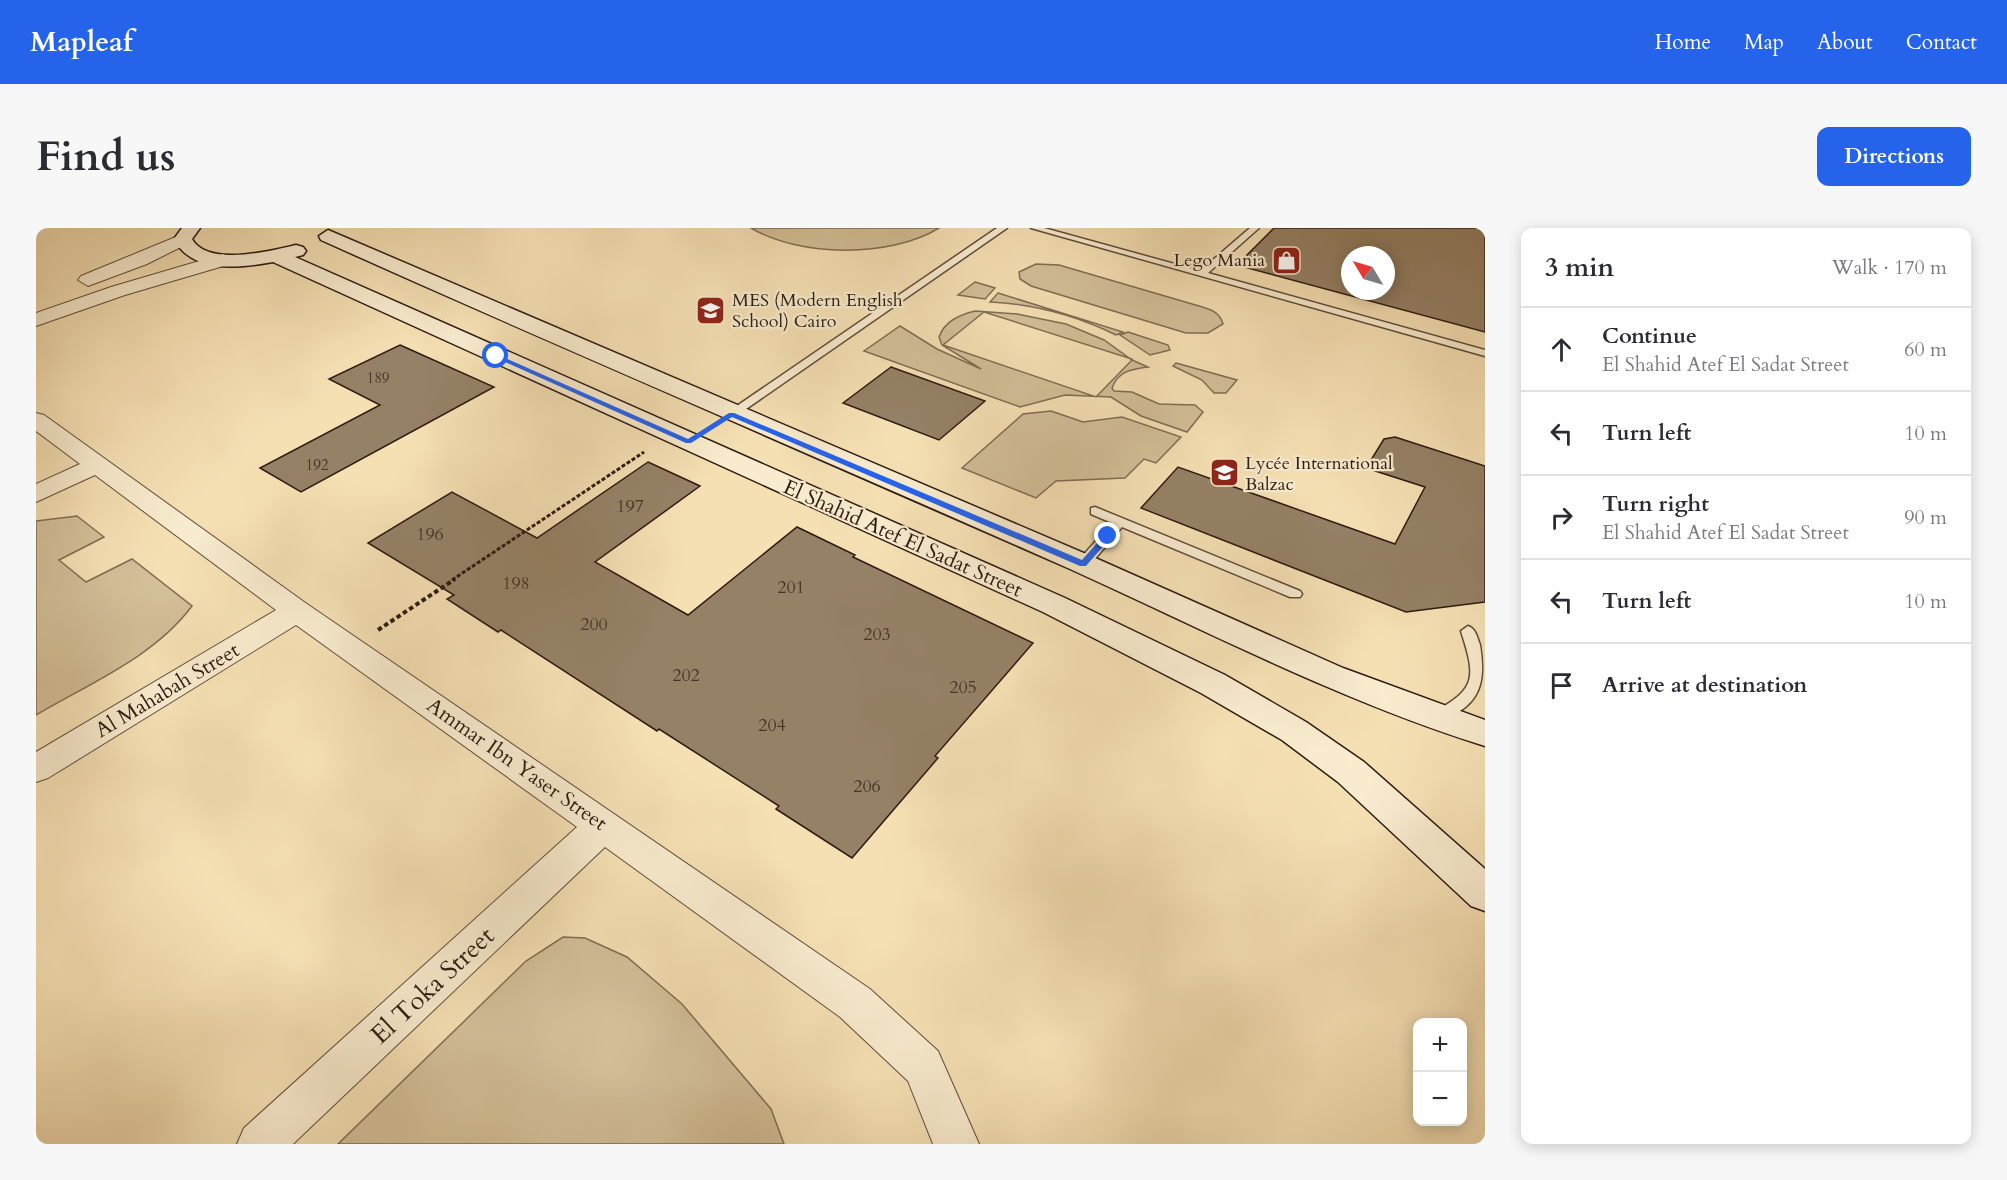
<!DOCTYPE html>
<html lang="en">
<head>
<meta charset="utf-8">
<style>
  body { margin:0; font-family:Cardo,serif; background:#f7f7f7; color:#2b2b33 }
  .controls { position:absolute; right:18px; bottom:18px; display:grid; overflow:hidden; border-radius:12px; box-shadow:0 3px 15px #0003 }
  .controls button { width:54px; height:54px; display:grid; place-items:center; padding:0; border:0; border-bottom:2px solid #e1e1e2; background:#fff; color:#2b2b33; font:30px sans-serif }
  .compass { position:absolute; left:1305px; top:18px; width:54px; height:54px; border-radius:50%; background:#fff; box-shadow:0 3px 15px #0003; rotate:308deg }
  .stop { position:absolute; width:18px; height:18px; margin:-14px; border:4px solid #2563eb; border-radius:50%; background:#fff }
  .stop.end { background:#2563eb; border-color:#fff; box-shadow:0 2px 6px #0008 }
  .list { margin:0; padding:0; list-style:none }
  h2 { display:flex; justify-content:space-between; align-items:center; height:78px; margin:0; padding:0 24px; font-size:26px }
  h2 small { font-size:20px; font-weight:400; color:#7c7c81 }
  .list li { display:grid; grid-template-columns:39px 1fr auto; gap:18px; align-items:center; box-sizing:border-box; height:84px; padding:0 24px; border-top:2px solid #e1e1e2 }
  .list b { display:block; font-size:22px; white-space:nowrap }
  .list p { margin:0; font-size:20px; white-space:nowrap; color:#7c7c81 }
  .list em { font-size:20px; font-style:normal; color:#7c7c81 }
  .icon { flex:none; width:33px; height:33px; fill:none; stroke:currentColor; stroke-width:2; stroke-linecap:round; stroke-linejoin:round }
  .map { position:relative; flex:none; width:1449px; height:916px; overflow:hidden; border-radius:12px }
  header { display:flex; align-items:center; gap:36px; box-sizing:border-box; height:84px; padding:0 30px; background:#2563eb; color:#fff }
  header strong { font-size:28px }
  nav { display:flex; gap:33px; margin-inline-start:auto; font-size:21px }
  .intro { display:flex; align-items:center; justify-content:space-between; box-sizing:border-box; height:144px; padding:0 36px }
  h1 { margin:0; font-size:42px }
  .button { padding:15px 27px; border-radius:12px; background:#2563eb; color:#fff; font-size:21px; font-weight:700 }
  main { display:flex; gap:36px; padding:0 36px }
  aside { flex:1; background:#fff; border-radius:12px; box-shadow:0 3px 15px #0003 }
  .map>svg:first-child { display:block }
  .green { fill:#d3bf98; stroke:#806d54; stroke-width:1.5; fill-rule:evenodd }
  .building { fill:#958166; stroke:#2d1b11; stroke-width:1.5; fill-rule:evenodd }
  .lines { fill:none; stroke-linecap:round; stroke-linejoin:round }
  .lane-casing { stroke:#5f4c3a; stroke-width:3 }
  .street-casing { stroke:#5f4c3a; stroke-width:2 }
  .secondary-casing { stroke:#2d1b11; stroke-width:3 }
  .path-far1 { stroke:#2d1b11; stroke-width:3; stroke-dasharray:4 2; stroke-linecap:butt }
  .path { stroke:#2d1b11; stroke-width:4; stroke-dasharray:4.5 3; stroke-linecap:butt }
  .lane { fill:#f8ebce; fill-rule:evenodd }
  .street { fill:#f8ebce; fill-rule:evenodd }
  .secondary { fill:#f8ebce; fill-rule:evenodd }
  .route { fill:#2563eb }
  .labels { text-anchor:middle; stroke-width:4.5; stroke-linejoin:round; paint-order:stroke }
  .far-number-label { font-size:15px; fill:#473426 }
  .far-poi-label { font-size:18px; fill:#2d1b11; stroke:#f8ebce; text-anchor:start }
  .number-label { font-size:18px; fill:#473426 }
  .street-label { font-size:21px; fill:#2d1b11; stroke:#f8ebce }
  .near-street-label { font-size:26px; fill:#2d1b11; stroke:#f8ebce }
</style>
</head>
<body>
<header>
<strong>Mapleaf</strong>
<nav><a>Home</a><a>Map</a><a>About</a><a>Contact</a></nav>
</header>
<div class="intro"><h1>Find us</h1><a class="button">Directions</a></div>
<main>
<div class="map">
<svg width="1449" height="916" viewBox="0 0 1449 916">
  <rect width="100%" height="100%" fill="#f5e0b4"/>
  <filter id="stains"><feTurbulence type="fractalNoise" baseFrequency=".00333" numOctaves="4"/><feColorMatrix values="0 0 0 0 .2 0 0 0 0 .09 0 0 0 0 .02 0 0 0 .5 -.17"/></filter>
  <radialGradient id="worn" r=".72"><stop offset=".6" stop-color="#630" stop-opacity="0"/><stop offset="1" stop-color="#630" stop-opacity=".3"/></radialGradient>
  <!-- green -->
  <path class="green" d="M715 0H903C854 30 764 29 715 0Z
    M1000 36 1023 37 1163 78C1174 81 1184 84 1187 96L1172 105H1150L995 58 984 51 983 44Z
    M939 54 959 60 949 71 922 67Z
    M962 65 1087 104 1080 107C1041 88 997 76 954 74Z
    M939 83 981 86 1030 96 1068 112 1096 132 1112 139C1096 141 1082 143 1076 160L1078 163 1096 164 1123 176 1159 177 1167 184 1151 204 1105 188 1075 169 1029 167 984 179 828 123 864 98 901 121 945 141 906 117 903 109C909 93 923 87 939 83ZM948 84 1096 131V132L1060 169 907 117Z
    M1092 104 1132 117 1134 122 1114 127 1084 107Z
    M1140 135 1201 152 1190 165H1178L1166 152 1137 138Z
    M1015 183 1047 194 1086 189 1145 209 1120 235 1108 231 1089 250 1020 253 1000 270 926 240 987 186Z
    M41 288 68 309 23 332 50 354 96 331 156 378C118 429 54 455 0 487V293Z
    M527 709 549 710 591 729 646 776 735 881 748 916H302L490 733Z"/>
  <!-- building -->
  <path class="building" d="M1238 0H1449V104L1201 37ZM1314 27H1350V63H1314Z
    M364 117 458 159 265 264 224 240 344 177 293 151Z
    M855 139 949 173 903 212 807 175Z
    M1359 209 1449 238V374L1370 384 1105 280 1142 239 1359 316 1389 259 1330 240 1348 211Z
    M612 234 664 258 559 334 652 387 761 299 819 327 817 329 997 415 899 528 902 530 816 630 740 581 743 578 623 501 621 503 465 402 462 404 411 371 418 367 332 315 416 264 501 310Z"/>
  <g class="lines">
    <defs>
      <path id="lane" d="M961 0H971L700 188H692V184Z
        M995 0H1008L1164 43 1214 0H1223L1172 45 1449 122V128Z
        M1059 279 1264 363 1266 366 1264 369H1254L1086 299 1052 339H1042L1040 336 1042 333 1076 295 1055 286V280Z
        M1432 398C1440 401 1441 409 1444 417 1449 448 1447 472 1417 487 1410 491 1404 496 1396 493L1393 489 1396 485C1441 461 1440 450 1425 403Z"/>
      <path id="street" d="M147 6 156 11 153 15 111 36 52 58 42 52 45 48Z
        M187 26 196 32 194 36 89 67 0 98V85L75 59Z
        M0 185 8 187 271 376 834 761 902 823 943 916H897L872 853 804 789 569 619 257 916H201L208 900 541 599 260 397 12 550 0 554V524L240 382 59 247 0 274V256L44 236 0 203Z"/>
      <path id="secondary" d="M146 0H164L156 11C172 39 234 23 260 17L267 19 270 23 267 27 259 29 1029 370 1189 447 1270 494 1328 534 1449 641V683L1435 678 1302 554 1246 512 1165 465 1007 384 237 34C203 40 156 46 138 11Z
        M292 2 1057 329 1307 440 1449 492V518C1305 473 1171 403 1034 341 816 244 597 151 379 54L285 12 283 8Z"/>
    </defs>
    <!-- lane casing -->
    <use href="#lane" class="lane-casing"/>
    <!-- street casing -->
    <use href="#street" class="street-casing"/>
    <!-- secondary casing -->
    <use href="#secondary" class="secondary-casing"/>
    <!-- path-far1 -->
    <path class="path-far1" d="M416 352 608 224"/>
    <!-- path -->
    <path class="path" d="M342 402 419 351"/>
    <!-- lane -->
    <use href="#lane" class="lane"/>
    <!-- street -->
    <use href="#street" class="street"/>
    <!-- secondary -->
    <use href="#secondary" class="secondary"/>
  </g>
  <!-- route -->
  <path class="route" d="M460 126 652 211 693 185H698L1046 332 1069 306 1076 308 1050 338H1044L696 189 655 215H650L458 129Z"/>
  <!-- icons -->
  <defs>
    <symbol id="shop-square" viewBox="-11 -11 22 22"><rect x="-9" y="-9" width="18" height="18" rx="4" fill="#8f2418" stroke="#f8ebce"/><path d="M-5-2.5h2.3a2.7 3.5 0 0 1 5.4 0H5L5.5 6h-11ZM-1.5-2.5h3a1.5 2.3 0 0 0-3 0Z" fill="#fff"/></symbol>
    <symbol id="school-square" viewBox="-11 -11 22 22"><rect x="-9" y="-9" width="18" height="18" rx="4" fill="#8f2418" stroke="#f8ebce"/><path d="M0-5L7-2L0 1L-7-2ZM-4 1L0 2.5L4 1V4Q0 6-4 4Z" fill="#fff"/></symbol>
  </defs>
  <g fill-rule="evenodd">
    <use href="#shop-square" x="1234" y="16" width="33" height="33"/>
    <use href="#school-square" x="658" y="66" width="33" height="33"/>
    <use href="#school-square" x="1172" y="228" width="33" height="33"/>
  </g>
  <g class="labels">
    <!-- far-number labels -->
    <g class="far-number-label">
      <text x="342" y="155">189</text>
      <text x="281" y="242">192</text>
    </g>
    <!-- far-poi labels -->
    <g class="far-poi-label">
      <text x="1229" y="38" text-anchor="end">Lego Mania</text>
      <text x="696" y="78">MES (Modern English<tspan x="696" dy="21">School) Cairo</tspan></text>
      <text x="1209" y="241">Lycée International<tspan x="1209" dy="21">Balzac</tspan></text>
    </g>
    <!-- number labels -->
    <g class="number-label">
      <text x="594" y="284">197</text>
      <text x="394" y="312">196</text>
      <text x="480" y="361">198</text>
      <text x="755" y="365">201</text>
      <text x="558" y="402">200</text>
      <text x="841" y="412">203</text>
      <text x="650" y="453">202</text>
      <text x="927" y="465">205</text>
      <text x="736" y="503">204</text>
      <text x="831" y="564">206</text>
    </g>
    <!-- street labels -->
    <g class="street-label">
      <text transform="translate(867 310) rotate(24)" y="7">El Shahid Atef El Sadat Street</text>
      <text transform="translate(131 462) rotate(-31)" y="7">Al Mahabah Street</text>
      <text transform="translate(481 536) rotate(35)" y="7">Ammar Ibn Yaser Street</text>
    </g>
    <!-- near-street labels -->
    <g class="near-street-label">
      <text transform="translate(396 757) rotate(-43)" y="9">El Toka Street</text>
    </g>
  </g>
  <rect width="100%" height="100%" filter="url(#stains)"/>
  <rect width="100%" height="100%" fill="url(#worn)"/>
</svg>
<div class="controls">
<button>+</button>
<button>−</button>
</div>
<svg class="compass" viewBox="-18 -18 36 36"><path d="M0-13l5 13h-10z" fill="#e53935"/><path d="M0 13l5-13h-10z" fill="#7c7c81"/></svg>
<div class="stop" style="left:460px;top:128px"></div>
<div class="stop end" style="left:1072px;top:308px"></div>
</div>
<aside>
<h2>3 min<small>Walk · 170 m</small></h2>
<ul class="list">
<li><svg class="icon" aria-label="ahead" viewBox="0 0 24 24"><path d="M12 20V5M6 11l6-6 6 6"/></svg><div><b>Continue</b><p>El Shahid Atef El Sadat Street</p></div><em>60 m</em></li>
<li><svg class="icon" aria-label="left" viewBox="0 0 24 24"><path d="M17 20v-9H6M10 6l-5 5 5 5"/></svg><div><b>Turn left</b></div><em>10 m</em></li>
<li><svg class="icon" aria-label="right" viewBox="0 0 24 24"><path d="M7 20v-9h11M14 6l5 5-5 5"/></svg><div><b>Turn right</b><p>El Shahid Atef El Sadat Street</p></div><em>90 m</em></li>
<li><svg class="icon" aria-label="left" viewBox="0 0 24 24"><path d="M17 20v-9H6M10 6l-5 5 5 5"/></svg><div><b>Turn left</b></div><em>10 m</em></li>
<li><svg class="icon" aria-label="arrive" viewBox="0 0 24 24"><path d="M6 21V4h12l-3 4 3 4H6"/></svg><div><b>Arrive at destination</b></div></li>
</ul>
</aside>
</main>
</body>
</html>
